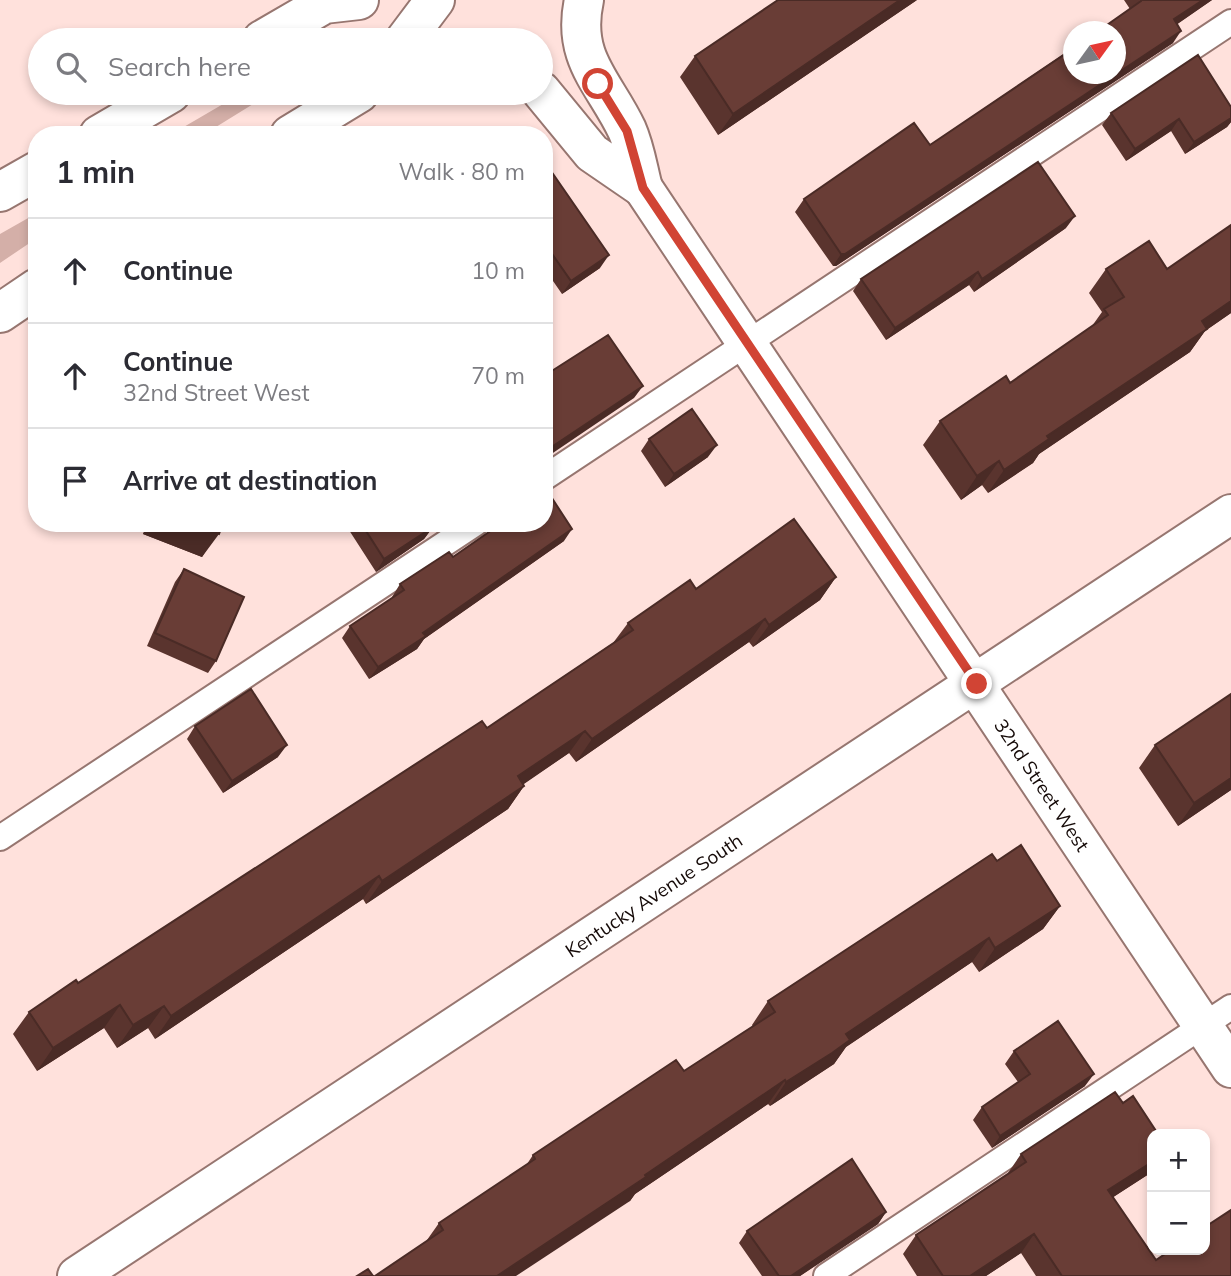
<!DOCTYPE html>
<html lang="en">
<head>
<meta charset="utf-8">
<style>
  body { margin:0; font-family:Mulish,sans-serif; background:#f7f7f7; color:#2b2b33 }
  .controls { position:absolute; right:21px; bottom:21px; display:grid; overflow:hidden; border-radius:14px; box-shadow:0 4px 10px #0003 }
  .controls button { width:63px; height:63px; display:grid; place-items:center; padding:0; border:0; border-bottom:2px solid #e1e1e2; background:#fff; color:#2b2b33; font:35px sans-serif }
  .compass { position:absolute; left:1063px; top:21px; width:63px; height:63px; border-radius:50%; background:#fff; box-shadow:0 4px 10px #0003; rotate:57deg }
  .stop { position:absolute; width:21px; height:21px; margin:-16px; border:5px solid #d14434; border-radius:50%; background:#fff }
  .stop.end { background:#d14434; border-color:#fff; box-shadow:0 2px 7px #0008 }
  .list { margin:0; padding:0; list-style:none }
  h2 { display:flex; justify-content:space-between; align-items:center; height:91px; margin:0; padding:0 28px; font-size:30px }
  h2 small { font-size:23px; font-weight:400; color:#7c7c81 }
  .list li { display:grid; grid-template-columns:46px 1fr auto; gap:21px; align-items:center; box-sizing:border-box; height:105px; padding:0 28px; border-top:2px solid #e1e1e2 }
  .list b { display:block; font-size:26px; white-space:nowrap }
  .list p { margin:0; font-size:23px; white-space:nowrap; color:#7c7c81 }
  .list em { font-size:23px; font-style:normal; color:#7c7c81 }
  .icon { flex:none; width:38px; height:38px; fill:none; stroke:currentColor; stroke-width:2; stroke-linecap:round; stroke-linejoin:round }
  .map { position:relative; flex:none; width:1231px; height:1276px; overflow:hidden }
  .search { position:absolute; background:#fff; box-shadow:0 4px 10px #0003; left:28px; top:28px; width:525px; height:77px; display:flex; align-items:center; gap:18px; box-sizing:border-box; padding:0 24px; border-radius:38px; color:#7c7c81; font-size:26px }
  .panel { position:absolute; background:#fff; box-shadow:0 4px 10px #0003; left:28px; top:126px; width:525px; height:406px; border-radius:28px }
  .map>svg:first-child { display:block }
  .green { fill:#d4afa8 }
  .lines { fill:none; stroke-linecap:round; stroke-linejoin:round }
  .service-casing { stroke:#977670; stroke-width:28 }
  .minor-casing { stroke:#977670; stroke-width:42 }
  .secondary-casing { stroke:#977670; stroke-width:42 }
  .service { stroke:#fff; stroke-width:24 }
  .minor { stroke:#fff; stroke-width:38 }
  .secondary { stroke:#fff; stroke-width:38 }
  .wall { fill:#5a342e }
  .shaded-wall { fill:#4a2b26 }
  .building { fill:#693d36; stroke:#4a2b26; stroke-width:2 }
  .route { stroke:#d14434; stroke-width:9 }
  .labels { text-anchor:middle; stroke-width:7; stroke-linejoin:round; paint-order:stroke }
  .street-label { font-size:19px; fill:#150a08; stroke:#ffe1dc }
</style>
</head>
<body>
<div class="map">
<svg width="1231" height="1276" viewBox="0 0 1231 1276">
  <rect width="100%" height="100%" fill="#ffe1dc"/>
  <!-- green -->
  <path class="green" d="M242 93H271L203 135H170Z
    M37 213V238L0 263V234Z"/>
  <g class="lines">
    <defs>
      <path id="service" d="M544 478 1231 22
        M0 838 476 523
        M826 1276 1231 1007"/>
      <g id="minor">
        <path id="s1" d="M643 188 1231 1068"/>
        <path id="s2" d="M77 1276 1231 514"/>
      </g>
      <path id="secondary" d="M584 0C571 59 605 83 627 130 635 148 638 169 643 188
        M262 40 324 4 359 0
        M405 40 435 0
        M541 91 592 153 643 188
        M99 135 171 93
        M290 135 359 93
        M0 192 37 171
        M0 313 37 288"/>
    </defs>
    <!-- service casing -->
    <use href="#service" class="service-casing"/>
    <!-- minor casing -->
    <use href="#minor" class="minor-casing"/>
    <!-- secondary casing -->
    <use href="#secondary" class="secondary-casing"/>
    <!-- service -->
    <use href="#service" class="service"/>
    <!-- minor -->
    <use href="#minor" class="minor"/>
    <!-- secondary -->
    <use href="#secondary" class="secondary"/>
  </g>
  <!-- wall -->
  <path class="wall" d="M917 0 718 135 680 77 695 56Z
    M1124 0H1212L1177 24 1173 43 836 266H833L795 212 804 199 930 145 1130 9Z
    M1231 107V122L1227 127 1185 154 1171 131 1126 161 1102 125 1111 113Z
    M544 175 600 268 562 294 544 268Z
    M1231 225V313L1205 331 1190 352 1039 454 1033 463 988 493 982 485 961 500 923 445 940 421 1010 383 1092 326 1102 312 1089 293 1106 269H1167Z
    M1066 228 974 292 969 285 886 340 853 291 861 279Z
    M649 439 708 457 665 487 641 451Z
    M147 523H223L202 557 143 534Z
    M350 523H431L433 527 424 539 376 572 347 527Z
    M564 541 424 639 417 649 369 679 342 638 350 626 393 598 392 597 400 584 453 557Z
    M184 569 216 661 208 673 147 646 175 582Z
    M836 577 820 600 753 647 749 642 576 762 569 753 523 784 524 786 508 809 366 904 363 899 155 1039 148 1028 117 1048 104 1028 37 1071 13 1034 29 1012 78 983 487 728 613 643 628 623 696 589Z
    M1231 694V790L1178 826 1139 768 1155 745Z
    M195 726 278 757 223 793 187 739Z
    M997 861 1060 906 1043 929 979 972 972 962 846 1047 834 1064 770 1106 768 1104 635 1194 630 1201 427 1240 439 1223 527 1164 533 1155 684 1071 753 1027 752 1025 768 1001Z
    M1014 1051 1085 1086 992 1148 973 1120 982 1107 1018 1082 1005 1064Z
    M1123 1103 1152 1134V1172L1113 1197 1156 1260 1231 1276H1036L1021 1253 986 1276H917L903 1254 916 1235 1008 1174V1173L1021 1154Z
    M886 1212 878 1224 800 1276H762L739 1243 747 1231Z"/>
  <!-- shaded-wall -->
  <path class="shaded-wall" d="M900 0H917L718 135 733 114Z
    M1203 0H1212L1166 32 1174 19Z
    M1181 31 1173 43 836 266H833L841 254Z
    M1231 118V122L1227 127 1185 154 1194 142Z
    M1179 119 1171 131 1126 161 1135 149Z
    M1075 216 1066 228 974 292 982 279Z
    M609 255 600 268 562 294 571 281Z
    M978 272 969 285 886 340 895 328Z
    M1231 301V313L1205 331 1190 352 1039 454 1033 463 988 493 1004 470 1047 436 1202 321Z
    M643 386 634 398 544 459V452Z
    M717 445 708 457 665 487 674 474Z
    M999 461 982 485 961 500 977 476Z
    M150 523H192L219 534 202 557 143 534Z
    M433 527 424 539 376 572 384 559Z
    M572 529 564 541 424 639 417 649 369 679 378 667 423 633Z
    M836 577 820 600 753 647 769 625Z
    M765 619 749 642 576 762 592 739Z
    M585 731 569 753 502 799 518 776Z
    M287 745 278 757 223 793 232 781Z
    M1231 778V790L1178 826 1194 803Z
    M524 786 508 809 366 904 382 881Z
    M379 876 363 899 155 1039 171 1016Z
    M1060 906 1043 929 979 972 995 948Z
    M989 938 972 962 846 1047 834 1064 770 1106 786 1082 846 1034Z
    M120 1005 104 1028 37 1071 53 1048Z
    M164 1006 148 1028 117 1048 133 1025Z
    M1094 1074 1085 1086 992 1148 1000 1136Z
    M785 1080 768 1104 635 1194 630 1201 516 1276H497Z
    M1152 1162V1172L1095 1209 1108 1190Z
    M886 1212 878 1224 800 1276H791Z
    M1034 1234 1021 1253 986 1276H970Z"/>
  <!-- building -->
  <path class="building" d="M778 0H900L733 114 695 56Z
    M1141 0H1203L1174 19 1181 31 845 254H841L804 199 914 123 930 145 1074 48V74H1116V32H1097L1141 1Z
    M1198 55 1231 107V118L1194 142 1179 119 1135 149 1111 113Z
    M1038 162 1075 216 982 279 978 272 895 328 861 279Z
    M551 171 609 255 571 281 550 251 544 254V175Z
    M1231 225V301L1202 321 1207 329 1047 436 1049 439 1004 470 999 461 977 476 940 421 1006 376 1010 383 1108 315 1104 309 1124 297 1106 269 1149 241 1167 269Z
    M608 335 643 386 544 452V376Z
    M692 409 717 445 674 474 649 439Z
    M548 492 572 529 423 633 426 636 378 667 350 626 404 590 400 584 449 552 453 557 502 523H544V494Z
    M794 519 836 577 769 625 765 619 592 739 585 731 518 776 524 786 382 881 379 876 171 1016 164 1006 133 1025 120 1005 53 1048 29 1012 76 980 78 983 482 721 487 728 633 630 628 623 690 580 696 589Z
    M192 523H223L219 534Z
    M361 523H376L380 525 379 523H431L433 527 384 559Z
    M184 569 244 597 216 661 155 633Z
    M251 689 287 745 232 781 195 726Z
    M1231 694V778L1194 803 1155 745Z
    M1021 845 1060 906 995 948 989 938 846 1034 850 1040 832 1053 786 1082 785 1080 645 1175 646 1177 497 1276H375L443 1230 439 1223 535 1159 533 1155 676 1060 684 1071 775 1012 768 1001 992 854 997 861Z
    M1058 1021 1094 1074 1000 1136 982 1107 1030 1074 1014 1051Z
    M1115 1092 1123 1103 1133 1096 1158 1134H1152V1162L1108 1190 1156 1260 1171 1250H1205V1227L1231 1210V1276H1062L1034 1234 970 1276H943L916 1235 1026 1162 1021 1154Z
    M852 1159 886 1212 791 1276H779L747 1231Z
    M368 1269 373 1276H357Z"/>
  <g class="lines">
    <!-- route -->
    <path class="route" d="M598 84 627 131 643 188 977 684"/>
  </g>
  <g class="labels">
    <!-- street labels -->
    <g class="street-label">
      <text dy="7" stroke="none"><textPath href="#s1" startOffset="718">32nd Street West</textPath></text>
      <text dy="7" stroke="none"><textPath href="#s2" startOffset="691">Kentucky Avenue South</textPath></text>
    </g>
  </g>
</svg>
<div class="controls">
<button>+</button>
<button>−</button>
</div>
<svg class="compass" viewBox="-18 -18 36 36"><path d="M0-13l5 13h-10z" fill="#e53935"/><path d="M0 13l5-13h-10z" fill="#7c7c81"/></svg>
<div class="stop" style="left:598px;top:84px"></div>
<div class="stop end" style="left:977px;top:684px"></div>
<div class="search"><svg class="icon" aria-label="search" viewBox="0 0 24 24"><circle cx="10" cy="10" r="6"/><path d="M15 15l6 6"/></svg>Search here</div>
<section class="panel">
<h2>1 min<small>Walk · 80 m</small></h2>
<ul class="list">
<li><svg class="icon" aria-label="ahead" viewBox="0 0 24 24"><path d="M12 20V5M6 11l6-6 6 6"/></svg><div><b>Continue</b></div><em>10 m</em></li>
<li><svg class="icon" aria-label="ahead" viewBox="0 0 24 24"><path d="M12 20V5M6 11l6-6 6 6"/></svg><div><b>Continue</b><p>32nd Street West</p></div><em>70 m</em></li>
<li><svg class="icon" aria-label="arrive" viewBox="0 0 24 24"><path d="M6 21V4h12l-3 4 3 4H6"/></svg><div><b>Arrive at destination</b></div></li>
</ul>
</section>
</div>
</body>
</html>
